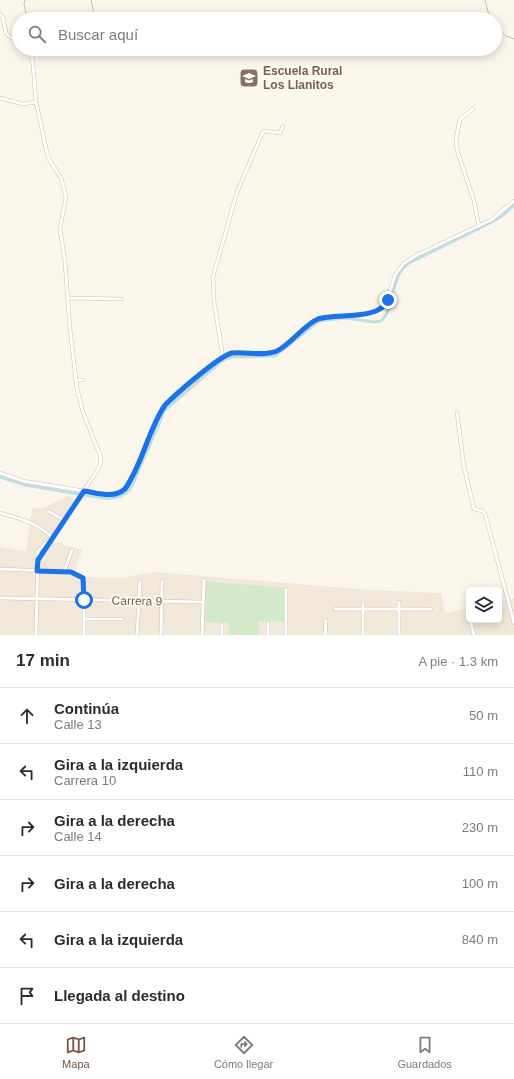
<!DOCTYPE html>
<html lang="es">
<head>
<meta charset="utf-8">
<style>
  body { margin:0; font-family:Helvetica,sans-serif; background:#f7f7f7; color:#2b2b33 }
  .controls { position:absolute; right:12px; bottom:12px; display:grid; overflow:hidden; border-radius:6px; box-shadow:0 2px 10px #0003 }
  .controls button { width:36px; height:36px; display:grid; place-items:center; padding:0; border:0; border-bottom:1px solid #e1e1e2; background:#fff; color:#2b2b33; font:20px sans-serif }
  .stop { position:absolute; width:12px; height:12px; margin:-9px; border:3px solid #1a73e8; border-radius:50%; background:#fff }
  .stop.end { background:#1a73e8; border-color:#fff; box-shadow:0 1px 4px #0008 }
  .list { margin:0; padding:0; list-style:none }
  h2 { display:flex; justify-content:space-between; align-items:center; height:52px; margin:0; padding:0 16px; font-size:17px }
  h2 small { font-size:13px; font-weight:400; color:#7c7c81 }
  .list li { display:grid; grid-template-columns:26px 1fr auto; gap:12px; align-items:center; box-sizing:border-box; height:56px; padding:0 16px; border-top:1px solid #e1e1e2 }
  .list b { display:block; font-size:15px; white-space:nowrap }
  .list p { margin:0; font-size:13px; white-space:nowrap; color:#7c7c81 }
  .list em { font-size:13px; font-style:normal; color:#7c7c81 }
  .icon { flex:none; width:22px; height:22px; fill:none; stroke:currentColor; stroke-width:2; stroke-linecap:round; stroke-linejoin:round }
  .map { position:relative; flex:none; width:514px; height:635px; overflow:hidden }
  .search { position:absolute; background:#fff; box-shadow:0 2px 10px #0003; left:12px; right:12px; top:12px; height:44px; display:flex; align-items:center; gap:10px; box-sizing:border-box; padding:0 14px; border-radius:22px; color:#7c7c81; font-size:15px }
  .sheet { height:388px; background:#fff }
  nav { display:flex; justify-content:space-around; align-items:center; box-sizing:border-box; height:56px; border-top:1px solid #e1e1e2; background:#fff; font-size:11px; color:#7c7c81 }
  nav a { display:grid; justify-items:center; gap:2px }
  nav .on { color:#7a5145 }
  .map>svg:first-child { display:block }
  .residential { fill:#f2e8da }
  .green { fill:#d4e8ca }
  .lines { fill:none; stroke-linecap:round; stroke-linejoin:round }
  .stream { stroke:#a7cbd5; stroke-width:1 }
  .canal { stroke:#c0dde4; stroke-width:3 }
  .minor-casing { stroke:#cdbfb1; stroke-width:4 }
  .minor { stroke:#fff; stroke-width:3 }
  .route { stroke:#1a73e8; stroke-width:5 }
  .labels { text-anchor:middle; stroke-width:3.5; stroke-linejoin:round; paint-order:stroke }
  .education-label { font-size:12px; font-weight:bold; fill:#785e54; stroke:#fefaf1; text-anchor:start }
  .street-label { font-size:12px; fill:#755f50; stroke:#fefaf1 }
</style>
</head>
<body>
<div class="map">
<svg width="514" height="635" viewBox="0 0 514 635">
  <rect width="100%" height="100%" fill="#fbf6eb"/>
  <!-- residential -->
  <path class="residential" d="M68 496 80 501 53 541 82 550 75 571 87 577 120 578 154 572 370 590 441 593 445 613 469 608V620H499V602L514 598V635H0V547L26 551 32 508H43Z"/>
  <!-- green -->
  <path class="green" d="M206 581 285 588 284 622 258 621 259 635H229V622H205Z"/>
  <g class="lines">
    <!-- stream -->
    <path class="stream" d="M25 0 24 4 26 14 42 19
      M91 0 94 15 93 19
      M485 0 490 19
      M495 27 506 36 514 39"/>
    <!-- canal -->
    <path class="canal" d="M0 477 25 485 103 498C116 499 125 497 132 486L165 410 223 360 232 357 275 356 319 321 345 318 374 322 381 321C397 305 389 276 409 263L490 223 502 216 514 205"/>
    <defs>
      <path id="minor" d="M0 14 3 18 6 33 10 37 19 40
        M30 49 33 65 36 102 47 153 49 159 61 178 66 197 60 229 65 262 70 329 77 389 83 412 100 455 101 462 97 471 37 561
        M0 98 23 104 36 102
        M473 109 460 119 456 139 457 150 474 201 479 226
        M68 298 121 299
        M221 359 222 351 214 301 213 277 237 192 262 134 264 131 280 133 283 126
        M75 380H83
        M457 413 464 467 474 509 483 511 485 514 514 623
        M0 473 23 481 102 494C109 495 116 496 123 491 134 483 154 428 160 413L165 405 214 363 227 355 238 353 255 354 276 352 317 319 365 314 379 310 386 305 395 275 403 264 417 255 491 220 514 201
        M48 511 64 520
        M0 513C22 519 35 522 52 537
        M0 569 71 572 83 578 84 585V635
        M64 572 72 550
        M286 589V635
        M0 598 203 602
        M335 609H431
        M468 612 469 615
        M84 619H122
        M470 620 474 635
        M36 635 38 551 51 538
        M137 635 140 582
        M161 635 162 581
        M202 635 204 580
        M222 635V624
        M268 635V623
        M325 635 326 620
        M363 635V603
        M399 635V602"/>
    </defs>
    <!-- minor casing -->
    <use href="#minor" class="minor-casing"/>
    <!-- minor -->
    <use href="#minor" class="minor"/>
  </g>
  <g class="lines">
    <!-- route -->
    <path class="route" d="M84 600 83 578 71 572 37 571 38 560 84 491C98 493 113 499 125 489 143 463 148 430 165 405 176 394 219 356 232 353 246 351 263 357 277 351 291 344 305 324 318 319 337 313 379 321 388 300"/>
  </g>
  <!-- icons -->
  <defs>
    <symbol id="school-square" viewBox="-11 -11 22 22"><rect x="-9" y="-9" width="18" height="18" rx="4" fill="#8d6e63" stroke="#fefaf1"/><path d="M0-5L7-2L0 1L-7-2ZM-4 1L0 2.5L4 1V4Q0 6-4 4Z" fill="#fff"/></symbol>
  </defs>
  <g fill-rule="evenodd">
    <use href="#school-square" x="238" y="67" width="22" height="22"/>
  </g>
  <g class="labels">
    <!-- education labels -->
    <g class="education-label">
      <text x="263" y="75">Escuela Rural<tspan x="263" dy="14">Los Llanitos</tspan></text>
    </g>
    <!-- street labels -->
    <g class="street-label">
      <text transform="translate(137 601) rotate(1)" y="4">Carrera 9</text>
    </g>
  </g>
</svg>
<div class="controls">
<button><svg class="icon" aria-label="layers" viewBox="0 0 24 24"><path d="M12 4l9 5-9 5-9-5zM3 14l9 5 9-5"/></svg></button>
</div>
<div class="stop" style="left:84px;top:600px"></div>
<div class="stop end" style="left:388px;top:300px"></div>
<div class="search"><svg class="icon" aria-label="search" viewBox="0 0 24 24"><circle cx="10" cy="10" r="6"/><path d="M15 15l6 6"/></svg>Buscar aquí</div>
</div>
<section class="sheet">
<h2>17 min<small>A pie · 1.3 km</small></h2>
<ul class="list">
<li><svg class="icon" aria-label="ahead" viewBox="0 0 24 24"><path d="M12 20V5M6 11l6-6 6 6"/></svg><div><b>Continúa</b><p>Calle 13</p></div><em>50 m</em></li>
<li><svg class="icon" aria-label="left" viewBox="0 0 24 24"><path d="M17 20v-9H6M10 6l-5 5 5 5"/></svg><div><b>Gira a la izquierda</b><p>Carrera 10</p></div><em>110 m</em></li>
<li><svg class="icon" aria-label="right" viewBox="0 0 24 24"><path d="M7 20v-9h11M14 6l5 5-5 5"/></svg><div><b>Gira a la derecha</b><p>Calle 14</p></div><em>230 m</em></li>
<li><svg class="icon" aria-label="right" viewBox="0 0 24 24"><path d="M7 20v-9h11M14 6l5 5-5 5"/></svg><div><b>Gira a la derecha</b></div><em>100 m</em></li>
<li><svg class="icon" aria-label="left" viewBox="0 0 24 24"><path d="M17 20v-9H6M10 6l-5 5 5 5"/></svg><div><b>Gira a la izquierda</b></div><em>840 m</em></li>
<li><svg class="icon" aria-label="arrive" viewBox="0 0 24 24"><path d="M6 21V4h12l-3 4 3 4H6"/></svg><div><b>Llegada al destino</b></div></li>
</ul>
</section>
<nav>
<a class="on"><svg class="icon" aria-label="map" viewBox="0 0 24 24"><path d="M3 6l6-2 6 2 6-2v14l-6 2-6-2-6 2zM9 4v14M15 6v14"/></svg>Mapa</a>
<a><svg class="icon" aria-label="directions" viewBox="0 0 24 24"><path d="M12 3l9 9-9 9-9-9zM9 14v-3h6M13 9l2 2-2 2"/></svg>Cómo llegar</a>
<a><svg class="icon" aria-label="saved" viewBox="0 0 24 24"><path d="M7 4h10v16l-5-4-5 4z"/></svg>Guardados</a>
</nav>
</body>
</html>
